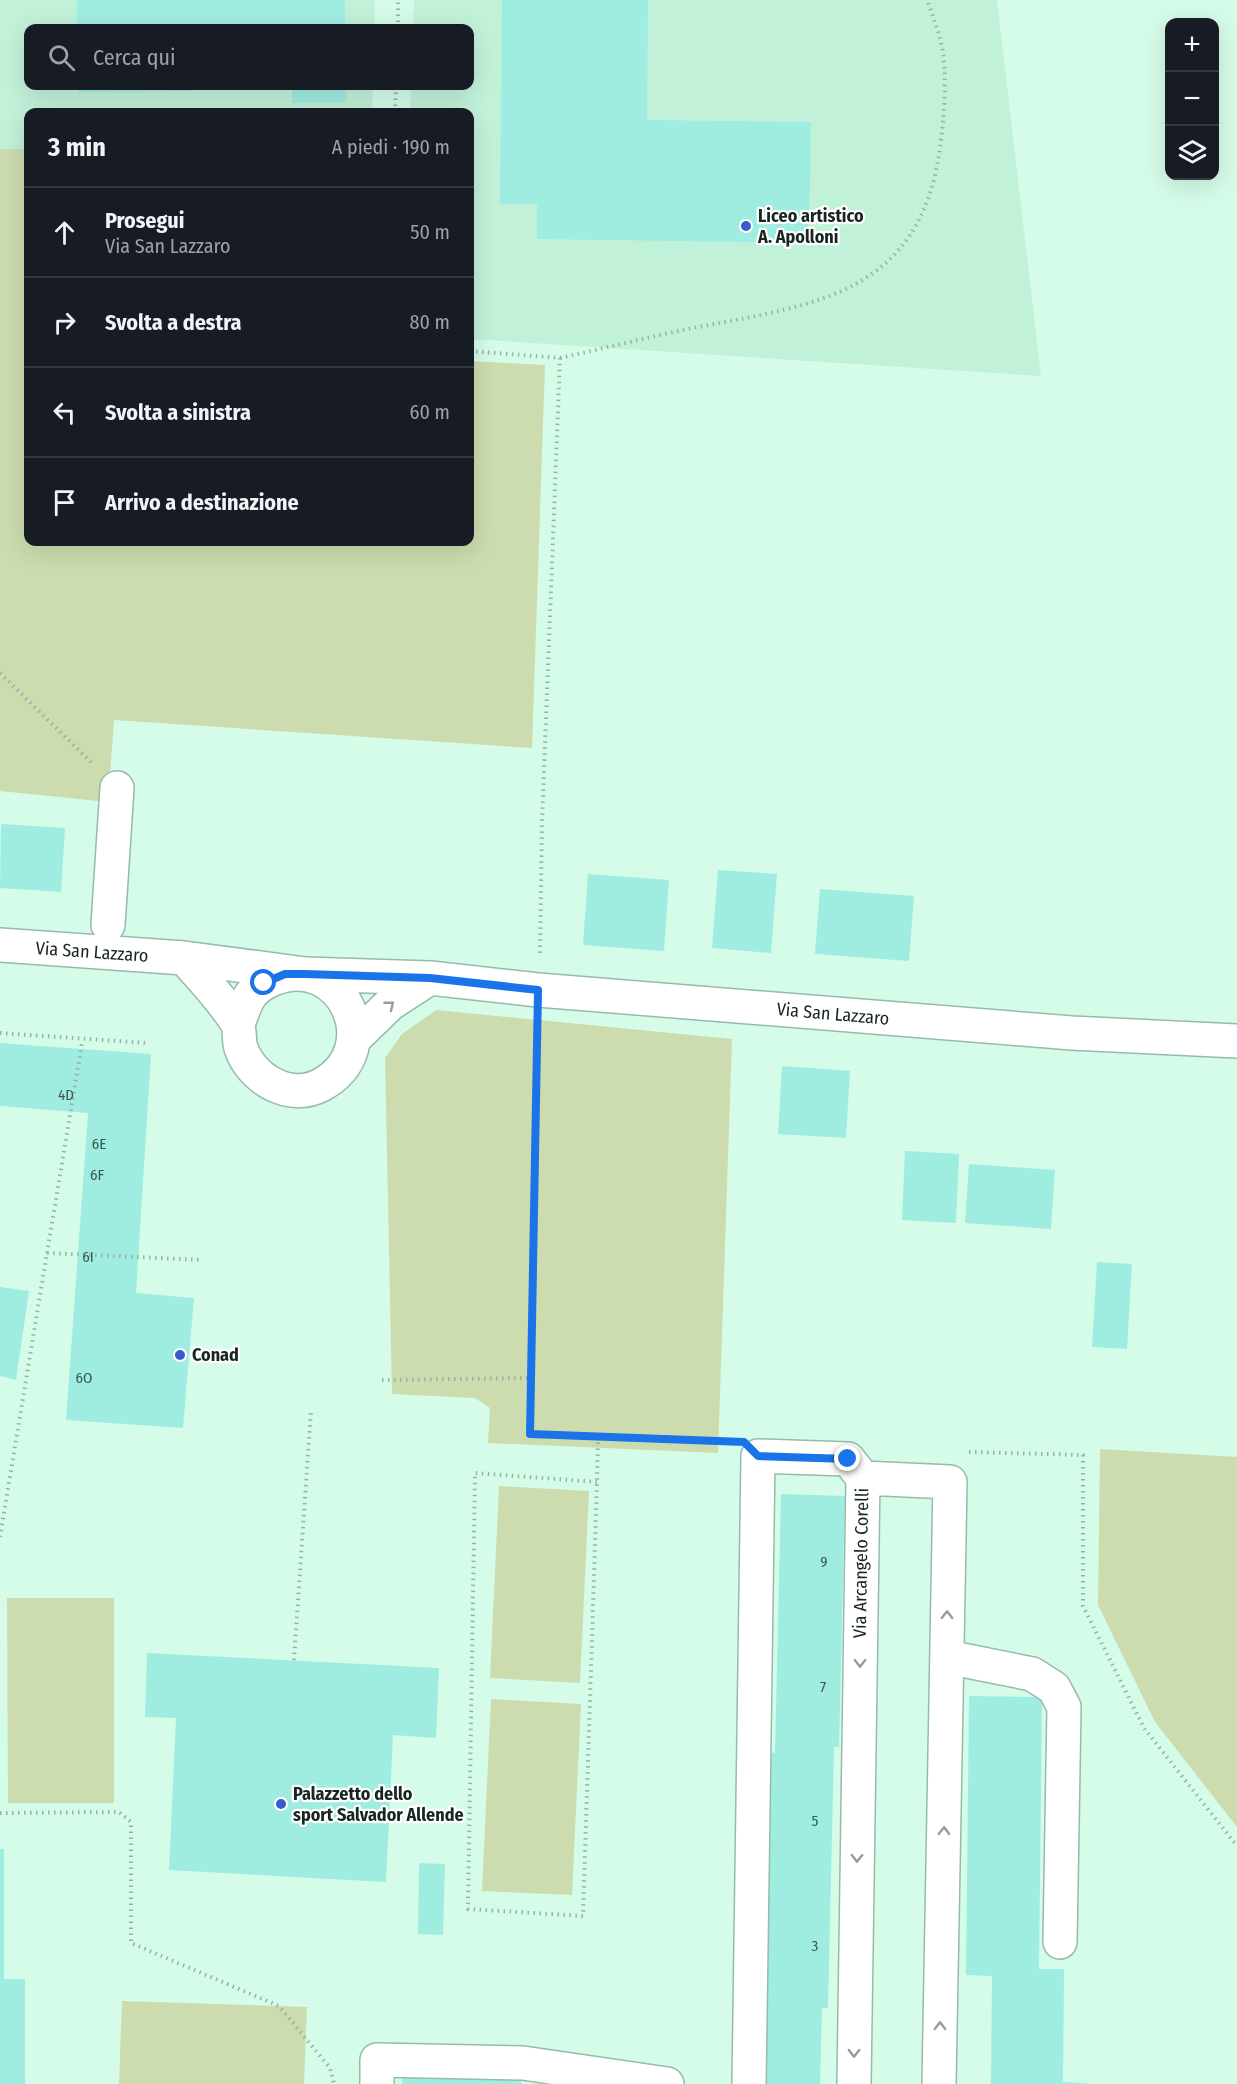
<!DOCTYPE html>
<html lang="it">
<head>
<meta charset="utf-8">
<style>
  body { margin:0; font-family:"Fira Sans Condensed",sans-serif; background:#242831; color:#f1f3f6 }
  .controls { position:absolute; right:18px; top:18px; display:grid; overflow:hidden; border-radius:12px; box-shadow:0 6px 24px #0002 }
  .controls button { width:54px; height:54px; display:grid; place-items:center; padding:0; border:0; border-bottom:2px solid #363941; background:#171b24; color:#f1f3f6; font:30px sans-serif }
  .stop { position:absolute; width:18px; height:18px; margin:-14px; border:4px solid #1a73e8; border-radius:50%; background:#fff }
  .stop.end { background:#1a73e8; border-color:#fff; box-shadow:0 2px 6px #0008 }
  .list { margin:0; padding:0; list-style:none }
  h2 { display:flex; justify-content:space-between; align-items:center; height:78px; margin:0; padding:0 24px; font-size:26px }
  h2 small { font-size:20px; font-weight:400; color:#9ea1a6 }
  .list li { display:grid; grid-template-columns:39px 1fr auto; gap:18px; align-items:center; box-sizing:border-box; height:90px; padding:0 24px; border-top:2px solid #363941 }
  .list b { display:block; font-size:22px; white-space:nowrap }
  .list p { margin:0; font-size:20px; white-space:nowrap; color:#9ea1a6 }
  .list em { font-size:20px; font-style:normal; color:#9ea1a6 }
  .icon { flex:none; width:33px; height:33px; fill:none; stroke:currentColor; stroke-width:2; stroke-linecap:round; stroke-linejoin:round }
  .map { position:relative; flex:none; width:1237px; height:2084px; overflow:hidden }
  .search { position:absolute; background:#171b24; box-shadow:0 6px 24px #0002; left:24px; top:24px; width:450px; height:66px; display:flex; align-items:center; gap:15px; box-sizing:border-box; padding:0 21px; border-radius:12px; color:#9ea1a6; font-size:22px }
  .panel { position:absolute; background:#171b24; box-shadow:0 6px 24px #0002; left:24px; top:108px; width:450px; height:438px; border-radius:12px }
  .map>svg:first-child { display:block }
  .built { fill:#c2f1da }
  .green { fill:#ccdcaf }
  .building { fill:#9fece1 }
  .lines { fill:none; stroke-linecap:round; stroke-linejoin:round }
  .minor-casing { stroke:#96bba9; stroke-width:36 }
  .path { stroke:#95b4a5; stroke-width:4; stroke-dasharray:1.5 4.5; stroke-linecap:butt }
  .minor { stroke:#fff; stroke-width:33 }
  .oneway { stroke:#979d9b }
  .route { stroke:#1a73e8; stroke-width:8 }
  .poi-dot { fill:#375ccd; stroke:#fff; stroke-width:2 }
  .labels { text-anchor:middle; stroke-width:4.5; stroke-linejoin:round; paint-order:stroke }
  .number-label { font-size:15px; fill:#3a5850 }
  .poi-label { font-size:18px; font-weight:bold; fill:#182620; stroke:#fff; text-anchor:start }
  .street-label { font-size:18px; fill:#182620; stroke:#fff }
</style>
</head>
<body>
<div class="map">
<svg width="1237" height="2084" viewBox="0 0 1237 2084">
  <rect width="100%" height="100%" fill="#d5fce9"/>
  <!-- built -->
  <path class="built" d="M0 0H375L374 28H28V86H373L372 112H28V149H0Z
    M414 0H997L1041 376 470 339V112H410L411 86H470V28H413Z"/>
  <!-- green -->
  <path class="green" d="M0 149H28V542H470V361L545 365 532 748 114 720 108 802 0 791Z
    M436 1010 732 1039 718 1453 488 1443 490 1408 475 1398 392 1394 385 1058 402 1034Z
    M1100 1449 1237 1457V1827L1155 1722 1098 1605Z
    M499 1486 589 1491 580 1683 490 1678Z
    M7 1598H114V1803H8Z
    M491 1699 581 1704 572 1895 482 1891Z
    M122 2001 307 2007 304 2084H119Z"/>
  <!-- building -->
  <path class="building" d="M77 0H345V28H77Z
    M502 0H648L647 120 811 122 809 243 537 239V204H500Z
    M78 86H195V91L78 92Z
    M292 86H346V102L292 103Z
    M1 824 65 828 61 892 0 888Z
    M718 870 777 874 771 953 712 948Z
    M588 874 669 880 664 951 583 945Z
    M820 889 914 896 909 961 815 954Z
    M0 1043 151 1054 136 1293 194 1298 183 1428 66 1420 88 1113 0 1106Z
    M782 1066 850 1071 846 1138 778 1134Z
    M905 1151 959 1154 956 1223 902 1220Z
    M969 1164 1055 1170 1051 1229 965 1223Z
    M1097 1262 1132 1264 1127 1349 1092 1347Z
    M0 1287 29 1291 16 1380 0 1376Z
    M781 1494 845 1496 839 1747H834L828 2008H822L820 2084H760L767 1752 775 1753Z
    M147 1653 439 1668 436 1738 393 1735 386 1882 169 1870 176 1718 145 1717Z
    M969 1696 1042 1697 1039 1969H1064L1063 2082 1095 2084H991L992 1976 966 1975Z
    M0 1849H4V1979H25V2084H0Z
    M419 1863 445 1864 443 1935 418 1934Z
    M403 2071 522 2074 521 2084H402Z"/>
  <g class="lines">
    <defs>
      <path id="minor" d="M108 925 117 788
        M0 945 184 958 305 974 430 978 538 990 1072 1033 1237 1041
        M184 958C202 978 221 998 236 1021 241 1029 238 1039 241 1048 251 1078 289 1102 321 1085 388 1049 342 951 273 979 263 983 253 990 248 999 244 1007 241 1016 238 1024
        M355 1038 390 1004 430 978
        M863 1478 950 1482 939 2084
        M947 1657 1032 1674 1054 1688 1064 1707 1060 1942
        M377 2084V2060L523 2063 667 2084
        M749 2084 758 1456 848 1459 863 1478
        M854 2084 863 1478"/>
    </defs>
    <!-- minor casing -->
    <use href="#minor" class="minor-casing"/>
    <!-- path -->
    <path class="path" d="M398 28V0
      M395 112 396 86
      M470 351 560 358 542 822 540 956
      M560 358C606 348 652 336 698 327 819 304 920 293 940 148 944 120 948 70 941 43 938 29 932 14 927 0
      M0 673 93 764
      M537 1026 530 1434 727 1441
      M0 1033 147 1043
      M47 1253 82 1043
      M382 1380 531 1378
      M969 1452 1083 1455V1606L1144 1728 1237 1846
      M597 1482 475 1473 468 1909 583 1916 597 1482 598 1436
      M0 1537 47 1253 203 1260
      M294 1660 311 1410
      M0 1813 119 1812 131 1822V1943L279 2006 330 2068 334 2084"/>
    <!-- minor -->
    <use href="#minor" class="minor"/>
  </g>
  <!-- one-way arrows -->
  <defs><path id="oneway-chevron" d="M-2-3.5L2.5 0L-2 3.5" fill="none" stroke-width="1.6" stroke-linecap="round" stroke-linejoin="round" transform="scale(1.5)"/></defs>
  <g class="oneway">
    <use href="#oneway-chevron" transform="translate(390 1005) rotate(-39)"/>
    <use href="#oneway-chevron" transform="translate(947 1615) rotate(-89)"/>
    <use href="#oneway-chevron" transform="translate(860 1663) rotate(91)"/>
    <use href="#oneway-chevron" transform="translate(944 1831) rotate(-89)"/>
    <use href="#oneway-chevron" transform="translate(857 1858) rotate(91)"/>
    <use href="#oneway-chevron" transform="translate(940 2026) rotate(-89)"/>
    <use href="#oneway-chevron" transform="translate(854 2053) rotate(91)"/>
  </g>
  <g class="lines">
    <!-- route -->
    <path class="route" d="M264 983 285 974H305L430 978 538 990 530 1434 744 1442 758 1456 848 1459"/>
  </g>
  <!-- markers -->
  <g class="poi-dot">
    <circle cx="746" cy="226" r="6"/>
    <circle cx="180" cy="1355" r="6"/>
    <circle cx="281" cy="1804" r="6"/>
  </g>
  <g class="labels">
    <!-- number labels -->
    <g class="number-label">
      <text x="66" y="1100">4D</text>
      <text x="99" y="1149">6E</text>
      <text x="97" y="1180">6F</text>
      <text x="88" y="1262">6I</text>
      <text x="84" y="1383">6O</text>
      <text x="824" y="1567">9</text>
      <text x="823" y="1692">7</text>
      <text x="815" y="1826">5</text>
      <text x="815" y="1951">3</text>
    </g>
    <!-- poi labels -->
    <g class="poi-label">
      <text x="758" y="222">Liceo artistico<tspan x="758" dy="21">A. Apolloni</tspan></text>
      <text x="192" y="1361">Conad</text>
      <text x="293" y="1800">Palazzetto dello<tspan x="293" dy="21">sport Salvador Allende</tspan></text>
    </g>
    <!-- street labels -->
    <g class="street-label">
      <text transform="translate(92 952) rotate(4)" y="6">Via San Lazzaro</text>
      <text transform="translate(833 1014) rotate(5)" y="6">Via San Lazzaro</text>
      <text transform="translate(861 1563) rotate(-89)" y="6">Via Arcangelo Corelli</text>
    </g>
  </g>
</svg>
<div class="controls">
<button>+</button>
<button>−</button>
<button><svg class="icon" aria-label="layers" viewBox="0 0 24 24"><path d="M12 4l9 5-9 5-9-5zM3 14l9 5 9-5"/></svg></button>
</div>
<div class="stop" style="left:264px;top:983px"></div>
<div class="stop end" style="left:848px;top:1459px"></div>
<div class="search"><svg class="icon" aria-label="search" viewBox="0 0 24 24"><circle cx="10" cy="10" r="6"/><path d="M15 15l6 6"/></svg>Cerca qui</div>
<section class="panel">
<h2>3 min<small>A piedi · 190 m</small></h2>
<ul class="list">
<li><svg class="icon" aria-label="ahead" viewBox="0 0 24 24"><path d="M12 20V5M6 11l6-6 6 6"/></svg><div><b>Prosegui</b><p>Via San Lazzaro</p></div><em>50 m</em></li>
<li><svg class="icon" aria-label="right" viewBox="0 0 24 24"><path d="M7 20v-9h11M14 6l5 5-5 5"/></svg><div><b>Svolta a destra</b></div><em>80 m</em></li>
<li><svg class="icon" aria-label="left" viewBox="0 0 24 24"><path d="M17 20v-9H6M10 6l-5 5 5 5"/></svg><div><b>Svolta a sinistra</b></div><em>60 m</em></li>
<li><svg class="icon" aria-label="arrive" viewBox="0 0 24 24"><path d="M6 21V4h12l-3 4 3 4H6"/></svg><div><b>Arrivo a destinazione</b></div></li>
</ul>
</section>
</div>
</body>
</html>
